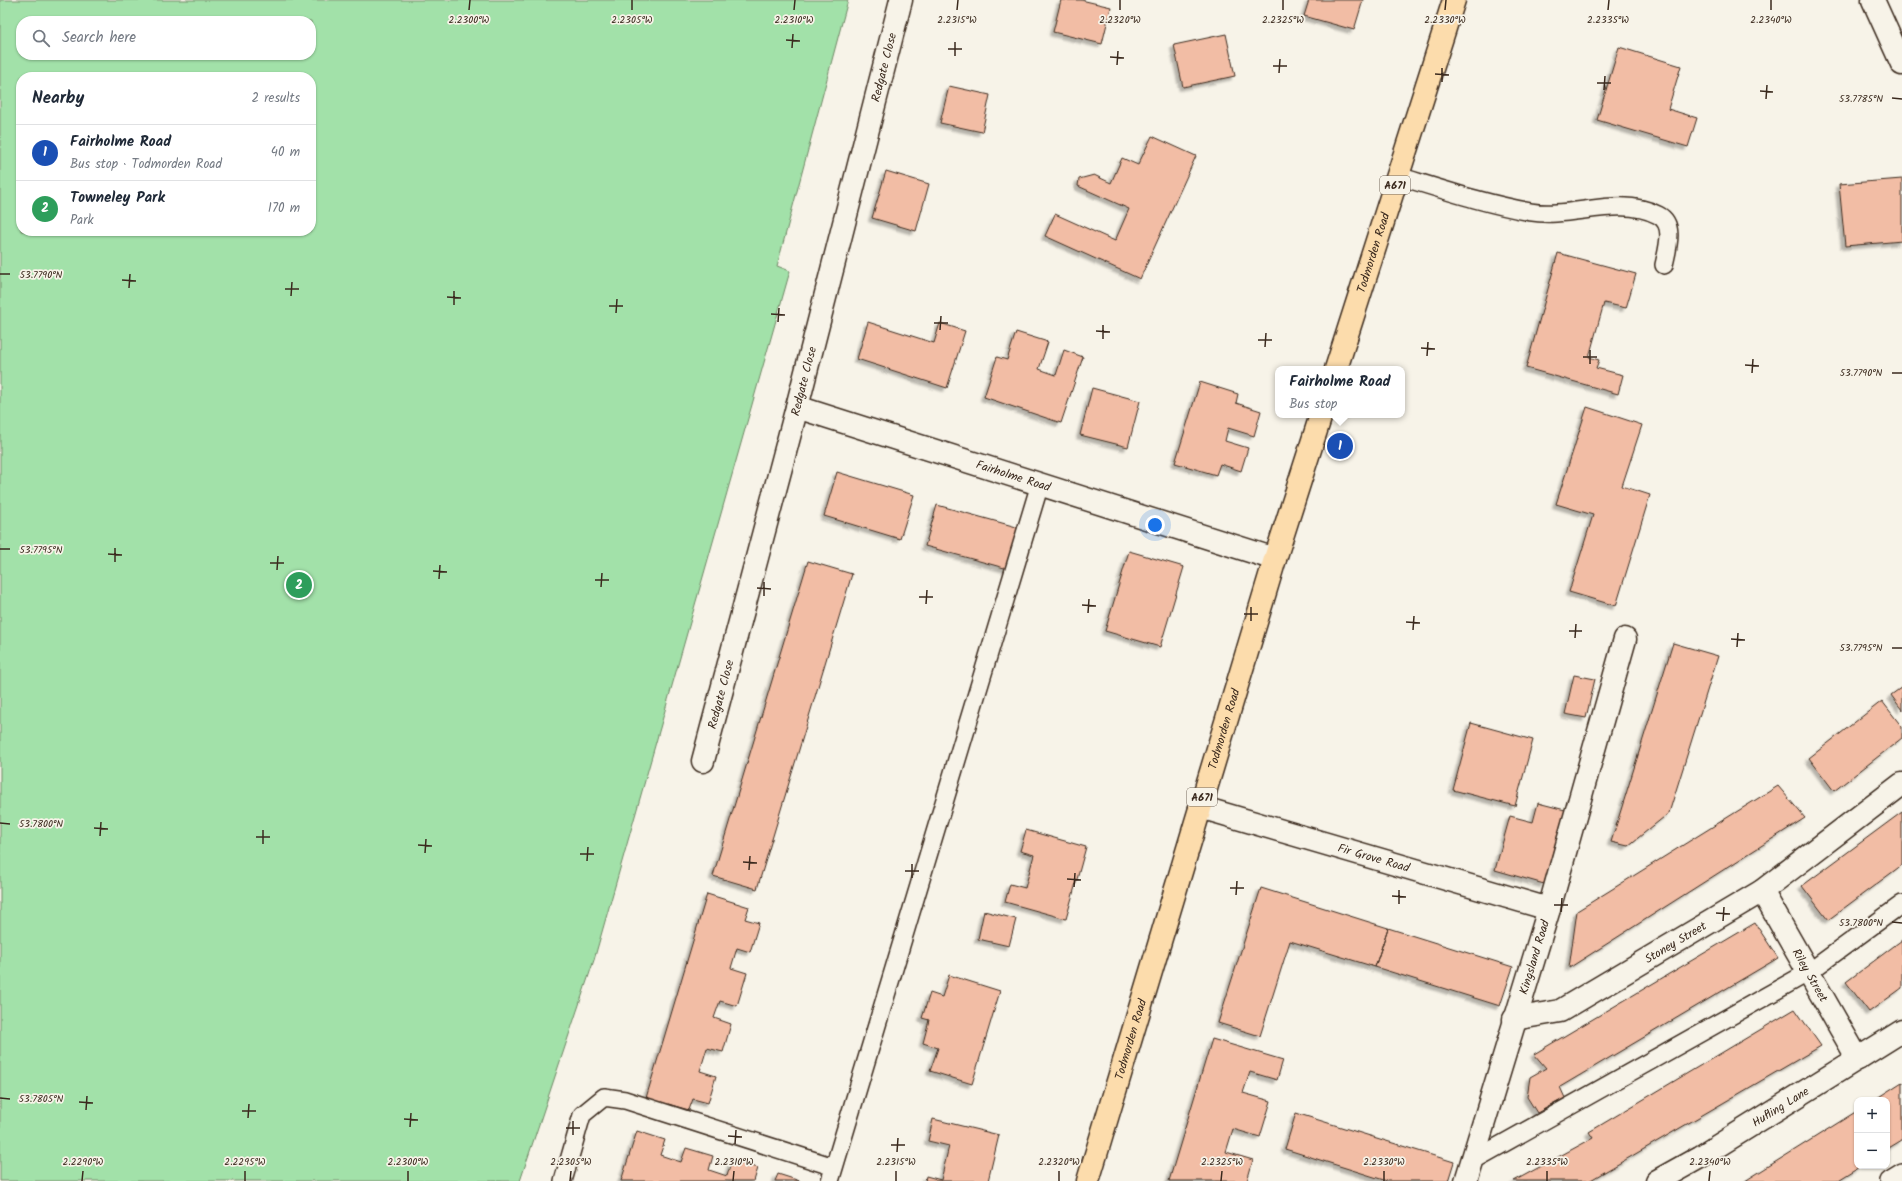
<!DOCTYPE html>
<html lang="en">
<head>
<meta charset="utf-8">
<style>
  body { margin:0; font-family:Kalam,sans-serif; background:#f2f2f3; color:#1f2937 }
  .controls { position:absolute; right:12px; bottom:12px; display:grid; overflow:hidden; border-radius:8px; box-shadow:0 1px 3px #0004 }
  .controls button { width:36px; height:36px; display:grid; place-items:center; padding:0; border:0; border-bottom:1px solid #e0e1e3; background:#fff; color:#1f2937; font:20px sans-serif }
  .you { position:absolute; left:1155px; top:525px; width:14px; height:14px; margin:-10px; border:3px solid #fff; border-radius:50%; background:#1a73e8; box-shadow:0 0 0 6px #1a73e833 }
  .badge { display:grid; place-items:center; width:26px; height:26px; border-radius:50%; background:#ea580c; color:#fff; font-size:13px; font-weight:700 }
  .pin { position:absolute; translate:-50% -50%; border:2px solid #fff; box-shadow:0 1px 4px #0006 }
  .popup { position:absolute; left:1275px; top:366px; width:130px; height:52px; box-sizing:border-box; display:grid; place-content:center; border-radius:8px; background:#fff; filter:drop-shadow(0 1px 3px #0005); font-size:13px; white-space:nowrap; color:#747a83 }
  .popup b { font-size:15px; color:#1f2937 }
  .popup::after { content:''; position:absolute; left:50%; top:100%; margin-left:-8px; border:8px solid transparent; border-top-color:#fff }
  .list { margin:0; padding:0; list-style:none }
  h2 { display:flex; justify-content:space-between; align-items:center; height:52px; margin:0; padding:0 16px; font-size:17px }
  h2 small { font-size:13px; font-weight:400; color:#747a83 }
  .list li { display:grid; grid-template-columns:26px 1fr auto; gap:12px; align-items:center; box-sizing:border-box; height:56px; padding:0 16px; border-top:1px solid #e0e1e3 }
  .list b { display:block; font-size:15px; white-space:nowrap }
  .list p { margin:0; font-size:13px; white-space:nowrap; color:#747a83 }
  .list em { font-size:13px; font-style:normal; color:#747a83 }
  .icon { flex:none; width:22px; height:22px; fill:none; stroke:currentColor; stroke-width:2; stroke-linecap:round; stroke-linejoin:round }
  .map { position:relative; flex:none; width:1902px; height:1181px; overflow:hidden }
  .search { position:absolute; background:#fff; box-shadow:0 1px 3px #0004; left:16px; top:16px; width:300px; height:44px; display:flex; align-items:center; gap:10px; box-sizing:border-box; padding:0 14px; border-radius:16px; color:#747a83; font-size:15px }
  .panel { position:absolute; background:#fff; box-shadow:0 1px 3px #0004; left:16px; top:72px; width:300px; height:164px; border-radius:16px }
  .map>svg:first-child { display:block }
  .green { fill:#a2e1a9; stroke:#6e8664; fill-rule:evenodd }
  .building { fill:#f2bda5; stroke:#3b2a1e; filter:url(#shadow) }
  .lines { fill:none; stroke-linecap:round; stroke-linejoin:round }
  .service-casing { stroke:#3b2a1e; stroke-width:20 }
  .minor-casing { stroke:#3b2a1e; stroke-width:25 }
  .trunk-casing { stroke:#3b2a1e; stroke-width:25 }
  .service { stroke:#f7f3e8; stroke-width:17 }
  .minor { stroke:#f7f3e8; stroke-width:22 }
  .trunk { stroke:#fcdcac; stroke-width:22 }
  .ticks { fill:none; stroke:#3b2a1e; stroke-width:1.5 }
  .labels { text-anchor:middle; stroke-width:3.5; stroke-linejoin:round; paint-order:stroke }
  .shield { fill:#f7f3e8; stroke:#73665b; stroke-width:1 }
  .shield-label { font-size:11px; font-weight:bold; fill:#3b2a1e }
  .street-label { font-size:12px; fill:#3b2a1e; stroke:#f7f3e8 }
  .ticks-label { font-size:10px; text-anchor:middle; fill:#3b2a1e; stroke:#f7f3e8; stroke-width:3.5; stroke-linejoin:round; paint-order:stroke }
</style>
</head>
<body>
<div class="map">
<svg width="1902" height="1181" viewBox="0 0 1902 1181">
  <defs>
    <filter id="shadow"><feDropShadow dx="-3.5" dy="3.5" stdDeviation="1" flood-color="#0004"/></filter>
  </defs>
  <rect width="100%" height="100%" fill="#f7f3e8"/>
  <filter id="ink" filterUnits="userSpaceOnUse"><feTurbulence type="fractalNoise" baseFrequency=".025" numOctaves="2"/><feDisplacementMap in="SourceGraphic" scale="8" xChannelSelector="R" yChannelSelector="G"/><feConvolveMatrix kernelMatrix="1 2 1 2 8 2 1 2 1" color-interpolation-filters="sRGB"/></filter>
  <g filter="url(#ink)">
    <!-- green -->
    <path class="green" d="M0 0H848L777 266 790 271 594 960 520 1181H0ZM21 21H311V55H21ZM21 77H311V231H21Z"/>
    <!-- building -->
    <path class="building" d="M1061 0H1081L1111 7 1102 44 1053 32Z
      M1309 0H1363L1354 30 1304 16Z
      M1226 34 1235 76 1183 87 1174 45Z
      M1619 47 1681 66 1668 109 1697 118 1688 147 1597 120Z
      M949 86 990 95 982 132 940 123Z
      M1152 136 1196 156 1140 279 1045 236 1055 214 1115 241 1129 209 1078 186 1079 179 1094 175 1111 183 1122 158 1138 165Z
      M886 171 929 184 916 231 872 218Z
      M1902 179V241L1845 246 1839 184Z
      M1558 253 1636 274 1626 308 1604 303 1589 357 1599 360 1596 368 1623 375 1618 394 1526 368Z
      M868 322 934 343 940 323 965 331 947 388 857 359Z
      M1016 332 1048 342 1039 369 1056 375 1064 350 1083 357 1061 423 984 397 997 357 1007 360Z
      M1200 382 1238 394 1236 403 1261 411 1254 436 1228 428 1225 441 1248 448 1241 471 1220 464 1216 475 1175 463Z
      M1092 388 1140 401 1128 447 1080 435Z
      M1587 407 1642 425 1622 486 1650 495 1616 606 1569 592 1593 515 1556 504Z
      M837 472 914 495 900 539 824 516Z
      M937 505 1020 528 1008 569 925 546Z
      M1129 551 1184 567 1160 647 1105 631Z
      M808 561 852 574 757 889 713 876Z
      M1673 643 1718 656 1669 813 1628 846 1611 842Z
      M1574 675 1595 679 1586 718 1565 714Z
      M1902 687V710L1891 695Z
      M1882 701 1902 727V738L1834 791 1809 758Z
      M1471 723 1533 740 1515 806 1453 790Z
      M1778 786 1805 818 1569 968 1577 911Z
      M1538 803 1565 810 1544 884 1495 870 1510 816 1533 822Z
      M1902 812V865L1828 920 1802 886Z
      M1026 830 1086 847 1066 919 1005 902 1010 884 1025 888 1034 855 1020 851Z
      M1261 888 1388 928 1375 967 1290 941 1260 1036 1218 1023Z
      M707 894 749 907 745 919 759 923 750 952 737 948 731 968 747 973 737 1006 720 1001 714 1018 731 1024 723 1052 707 1048 700 1071 716 1076 708 1103 693 1099 689 1110 646 1098Z
      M984 911 1016 919 1009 946 978 939Z
      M1755 923 1778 958 1560 1087 1565 1098 1537 1113 1527 1097 1530 1077 1546 1068 1534 1054Z
      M1388 928 1513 967 1500 1006 1375 967Z
      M1902 940V988L1869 1012 1846 982Z
      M949 975 1000 991 972 1084 930 1071 938 1048 923 1043 929 1020 922 1018 930 993 942 997Z
      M1795 1009 1821 1046 1589 1181H1514L1593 1138 1589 1132Z
      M1212 1039 1283 1060 1277 1080 1250 1072 1243 1093 1271 1101 1260 1137 1233 1129 1226 1152 1253 1160 1247 1181H1169Z
      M1902 1082V1140L1887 1149V1100H1874Z
      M1857 1111V1166H1861L1837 1181H1745Z
      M1296 1113 1454 1162 1448 1181H1387L1285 1149Z
      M933 1119 999 1135 988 1181H925L926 1176 941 1180 949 1146 928 1141Z
      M637 1131 665 1140 660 1155 681 1162 686 1148 713 1156 709 1170 727 1176 732 1160 758 1168 754 1181H621Z
      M778 1174 800 1181H775Z"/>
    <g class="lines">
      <defs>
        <path id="service" d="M1398 176C1441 189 1486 204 1531 212 1570 219 1620 195 1658 215 1676 224 1667 250 1664 265
          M1472 1161 1809 972 1902 904
          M563 1181 582 1115 604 1097 625 1100 834 1167
          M830 1181 1040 484
          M1889 1181 1902 1173"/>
        <g id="minor">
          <path d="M1873 0 1902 64"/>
          <path id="s1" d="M797 407 1275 559"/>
          <path id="s2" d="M703 761 797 407 901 0"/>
          <path id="s3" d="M1200 807 1549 909"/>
          <path id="s4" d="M1762 891 1858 1059"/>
          <path id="s5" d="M1514 1019 1560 1011 1762 891 1902 784"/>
          <path id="s6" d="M1466 1181 1549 909 1625 639"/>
          <path id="s7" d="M1657 1181 1700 1157 1902 1031"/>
        </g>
        <g id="trunk">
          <path id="s8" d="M1336 369 1454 0"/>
          <path id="s9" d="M1088 1181 1275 559 1321 415"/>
        </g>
      </defs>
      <!-- service casing -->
      <use href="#service" class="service-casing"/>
      <!-- minor casing -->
      <use href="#minor" class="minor-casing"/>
      <!-- trunk casing -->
      <use href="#trunk" class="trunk-casing"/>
      <!-- service -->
      <use href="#service" class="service"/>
      <!-- minor -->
      <use href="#minor" class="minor"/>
      <!-- trunk -->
      <use href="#trunk" class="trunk"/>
    </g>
  </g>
  <!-- ticks -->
  <path class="ticks" d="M469 10 470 0M632 10V0M794 10 795 0M957 10 958 0M1120 10V0M1283 10V0M1445 10 1446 0M1608 10 1609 0M1771 10V0M786 40 800 41M792 48 793 34M948 49H962M955 56V42M1110 57 1124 58M1117 65 1118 51M1273 66H1287M1279 73 1280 59M1435 74 1449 75M1442 82V68M1597 83H1611M1604 90 1605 76M1760 91 1773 92M1892 98 1902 99M1766 99 1767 85M0 274H10M122 280 136 281M129 288 130 274M285 289H299M291 296 292 282M447 297 461 298M454 305V291M609 306H623M616 313 617 299M771 314 785 315M778 322 779 308M934 323H948M940 330 941 316M1096 331 1110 332M1103 339V325M1258 340H1272M1265 347 1266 333M1421 348 1435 349M1427 356 1428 342M1583 357H1597M1590 364V350M1745 365 1759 366M1752 373 1753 359M1892 373H1902M0 549H10M108 554 122 555M115 562V548M270 563H284M277 570 278 556M433 571 447 572M439 579 440 565M595 580H609M601 587 602 573M757 588 771 589M764 596V582M919 597H933M926 604 927 590M1082 605 1096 606M1088 613 1089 599M1244 614H1258M1251 621V607M1406 622 1420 623M1413 630 1414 616M1569 631H1582M1575 638 1576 624M1731 639 1745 640M1737 647 1738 633M1892 648H1902M0 823 10 824M94 828 108 829M100 836 101 822M256 837H270M263 844V830M418 845 432 846M425 853 426 839M580 854H594M587 861 588 847M743 862 757 863M749 870 750 856M905 871H919M912 878V864M1067 879 1081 880M1074 887 1075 873M1230 888H1244M1236 895 1237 881M1392 896 1406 897M1399 904V890M1554 905H1568M1561 912 1562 898M1716 913 1730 914M1723 921 1724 907M1892 922 1902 923M0 1098 10 1099M79 1102 93 1103M86 1110 87 1096M242 1111H256M248 1118 249 1104M404 1119 418 1120M410 1127 411 1113M566 1128H580M573 1135V1121M728 1136 742 1137M735 1144 736 1130M891 1145H905M897 1152 898 1138M82 1181 83 1171M245 1181V1171M408 1181V1171M570 1181 571 1171M733 1181 734 1171M896 1181V1171M1059 1181V1171M1221 1181 1222 1171M1384 1181V1171M1547 1181V1171M1709 1181 1710 1171"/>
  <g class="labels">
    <!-- shield labels -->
    <g class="shield">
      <rect x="1380" y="176" width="30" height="18" rx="3"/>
      <rect x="1187" y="788" width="30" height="18" rx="3"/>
    </g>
    <g class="shield-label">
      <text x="1395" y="189">A671</text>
      <text x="1202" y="801">A671</text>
    </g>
    <!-- street labels -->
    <g class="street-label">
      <text dy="4" stroke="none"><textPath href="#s2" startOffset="717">Redgate Close</textPath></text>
      <text dy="4" stroke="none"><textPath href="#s8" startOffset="122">Todmorden Road</textPath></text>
      <text dy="4" stroke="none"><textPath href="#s2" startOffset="393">Redgate Close</textPath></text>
      <text dy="4" stroke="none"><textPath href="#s1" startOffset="227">Fairholme Road</textPath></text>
      <text dy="4" stroke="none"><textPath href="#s2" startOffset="69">Redgate Close</textPath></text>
      <text dy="4" stroke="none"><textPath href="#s9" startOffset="472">Todmorden Road</textPath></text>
      <text dy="4" stroke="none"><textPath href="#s3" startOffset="181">Fir Grove Road</textPath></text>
      <text dy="4" stroke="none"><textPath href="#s5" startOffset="181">Stoney Street</textPath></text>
      <text dy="4" stroke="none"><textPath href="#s6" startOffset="234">Kingsland Road</textPath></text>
      <text dy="4" stroke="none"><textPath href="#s4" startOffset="97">Riley Street</textPath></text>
      <text dy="4" stroke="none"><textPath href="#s9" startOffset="148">Todmorden Road</textPath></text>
      <text dy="4" stroke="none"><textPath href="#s7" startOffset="144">Hufling Lane</textPath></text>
    </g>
  </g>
  <g class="ticks-label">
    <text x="469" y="23">2.2300°W</text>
    <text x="632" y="23">2.2305°W</text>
    <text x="794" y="23">2.2310°W</text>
    <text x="957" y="23">2.2315°W</text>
    <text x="1120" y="23">2.2320°W</text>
    <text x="1283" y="23">2.2325°W</text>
    <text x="1445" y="23">2.2330°W</text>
    <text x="1608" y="23">2.2335°W</text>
    <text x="1771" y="23">2.2340°W</text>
    <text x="1861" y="102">53.7785°N</text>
    <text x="41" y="278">53.7790°N</text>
    <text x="1861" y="376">53.7790°N</text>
    <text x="41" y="553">53.7795°N</text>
    <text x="1861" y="651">53.7795°N</text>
    <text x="41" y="827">53.7800°N</text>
    <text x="1861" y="926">53.7800°N</text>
    <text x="41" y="1102">53.7805°N</text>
    <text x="83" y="1165">2.2290°W</text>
    <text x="245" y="1165">2.2295°W</text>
    <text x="408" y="1165">2.2300°W</text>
    <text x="571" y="1165">2.2305°W</text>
    <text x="734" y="1165">2.2310°W</text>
    <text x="896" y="1165">2.2315°W</text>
    <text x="1059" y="1165">2.2320°W</text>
    <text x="1222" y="1165">2.2325°W</text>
    <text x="1384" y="1165">2.2330°W</text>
    <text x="1547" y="1165">2.2335°W</text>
    <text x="1710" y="1165">2.2340°W</text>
  </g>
</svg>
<div class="controls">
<button>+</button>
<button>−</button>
</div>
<div class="you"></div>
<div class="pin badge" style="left:1340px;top:446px;background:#1a4fb4">1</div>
<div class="popup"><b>Fairholme Road</b>Bus stop</div>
<div class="pin badge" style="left:299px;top:585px;background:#2e9e5b">2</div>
<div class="search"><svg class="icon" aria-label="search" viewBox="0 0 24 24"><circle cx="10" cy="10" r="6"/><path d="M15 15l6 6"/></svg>Search here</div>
<section class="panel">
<h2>Nearby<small>2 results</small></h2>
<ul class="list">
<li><span class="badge" style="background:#1a4fb4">1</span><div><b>Fairholme Road</b><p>Bus stop · Todmorden Road</p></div><em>40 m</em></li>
<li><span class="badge" style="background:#2e9e5b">2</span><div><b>Towneley Park</b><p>Park</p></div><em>170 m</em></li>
</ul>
</section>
</div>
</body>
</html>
